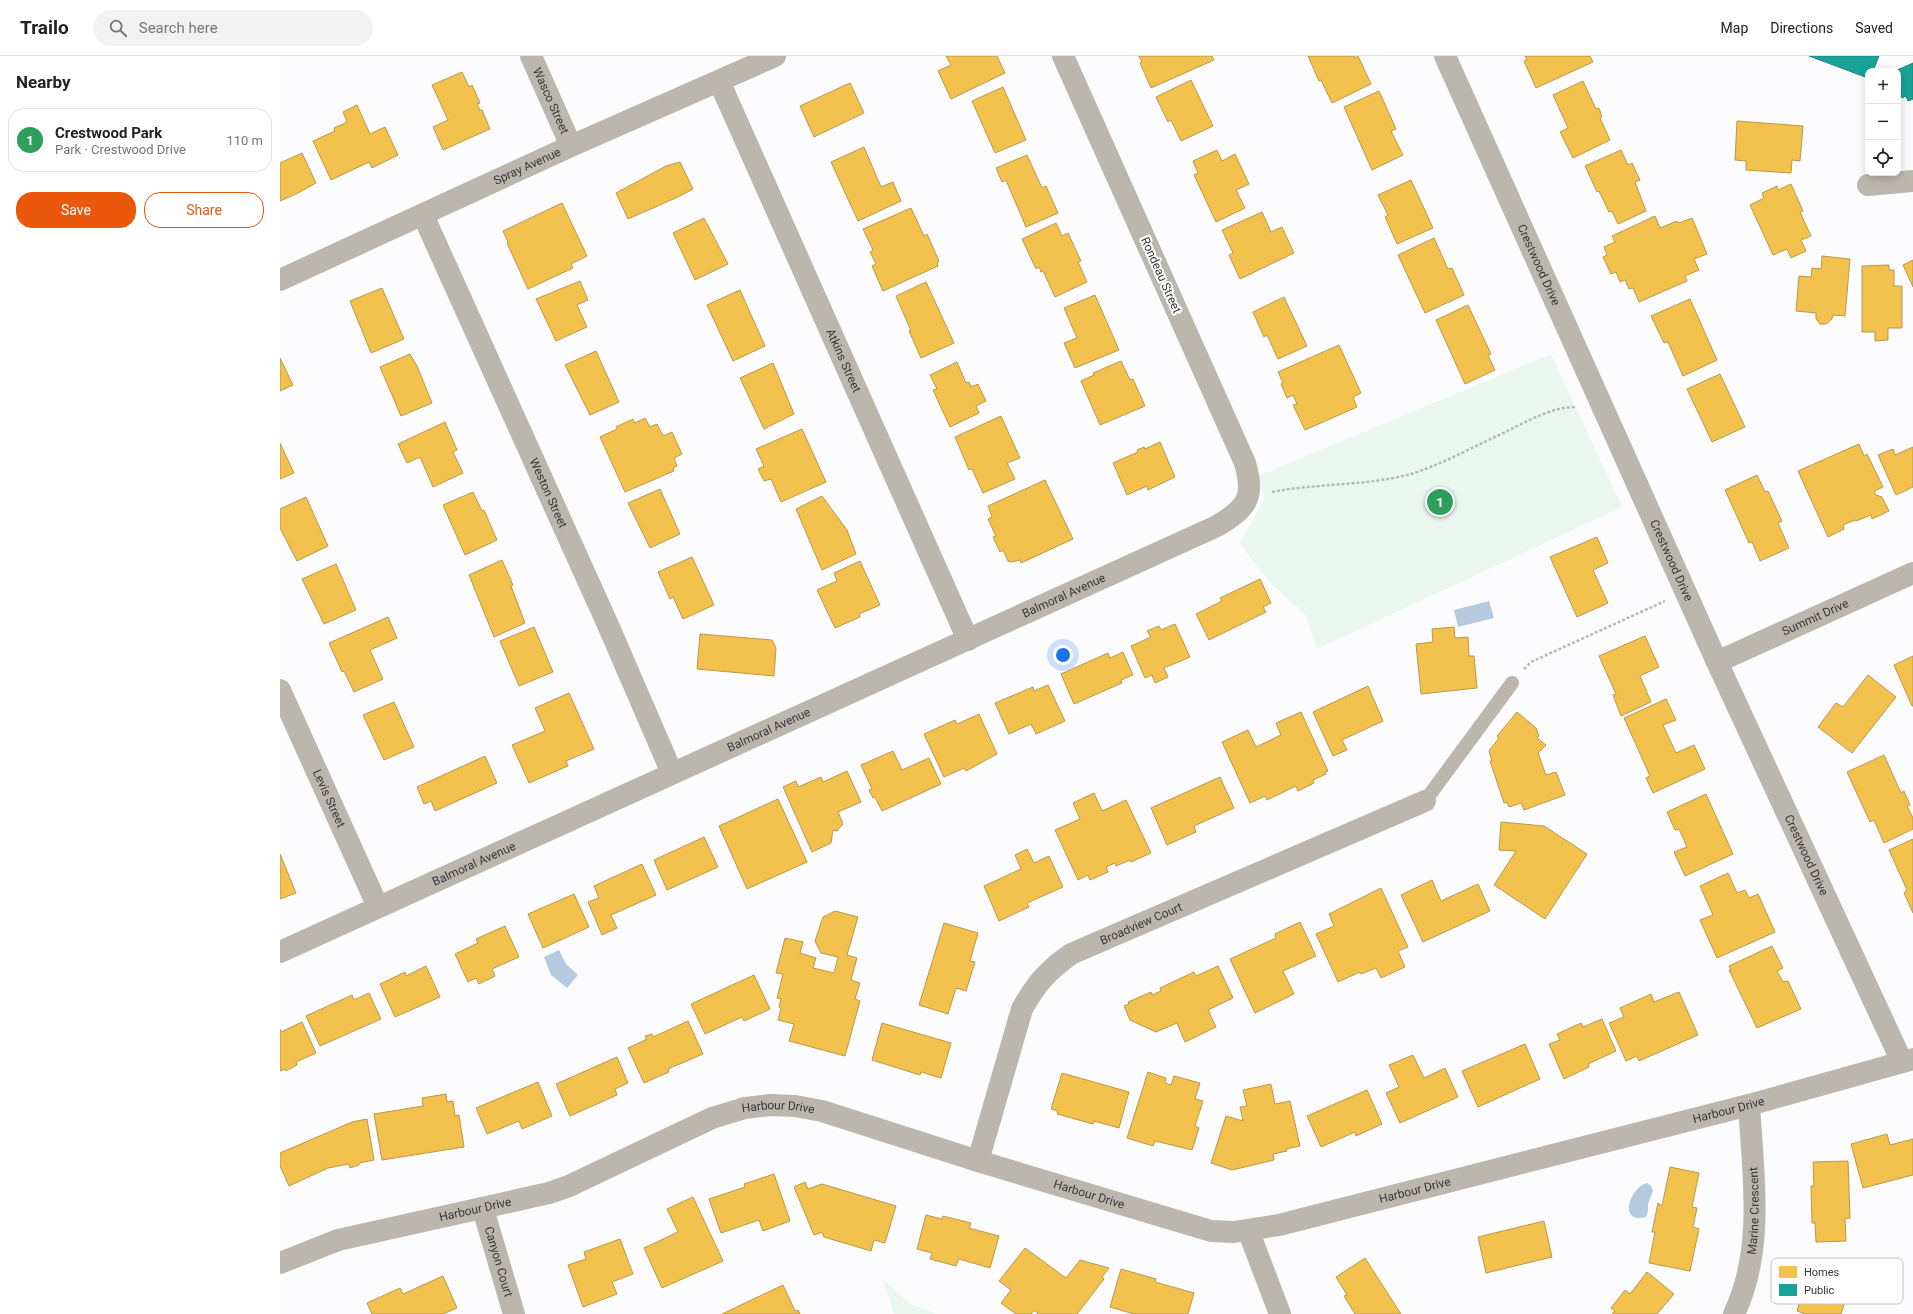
<!DOCTYPE html>
<html lang="en">
<head>
<meta charset="utf-8">
<style>
  body { margin:0; font-family:Roboto,sans-serif; background:#f2f2f2; color:#222 }
  .controls { position:absolute; right:12px; top:12px; display:grid; overflow:hidden; border-radius:8px; box-shadow:0 2px 10px #0003 }
  .controls button { width:36px; height:36px; display:grid; place-items:center; padding:0; border:0; border-bottom:1px solid #e0e0e0; background:#fff; color:#222; font:20px sans-serif }
  .you { position:absolute; left:783px; top:599px; width:14px; height:14px; margin:-10px; border:3px solid #fff; border-radius:50%; background:#1a73e8; box-shadow:0 0 0 6px #1a73e833 }
  .badge { display:grid; place-items:center; width:26px; height:26px; border-radius:50%; background:#ea580c; color:#fff; font-size:13px; font-weight:700 }
  .pin { position:absolute; translate:-50% -50%; border:2px solid #fff; box-shadow:0 1px 4px #0006 }
  .list { margin:0; padding:0; list-style:none }
  h2 { display:flex; justify-content:space-between; align-items:center; height:52px; margin:0; padding:0 16px; font-size:17px }
  h2 small { font-size:13px; font-weight:400; color:#767676 }
  .list li { display:grid; grid-template-columns:26px 1fr auto; gap:12px; align-items:center; box-sizing:border-box; height:64px; margin:0 8px 8px; padding:0 8px; border:1px solid #e0e0e0; border-radius:16px }
  .list b { display:block; font-size:15px; white-space:nowrap }
  .list p { margin:0; font-size:13px; white-space:nowrap; color:#767676 }
  .list em { font-size:13px; font-style:normal; color:#767676 }
  .actions { display:flex; gap:8px; padding:12px 16px }
  .actions a { flex:1; padding:9px 0; border:1px solid #ea580c; border-radius:16px; text-align:center; font-size:14px; color:#ea580c }
  .actions .main { background:#ea580c; color:#fff }
  .icon { flex:none; width:22px; height:22px; fill:none; stroke:currentColor; stroke-width:2; stroke-linecap:round; stroke-linejoin:round }
  .map { position:relative; flex:none; width:1633px; height:1258px; overflow:hidden }
  header { display:flex; align-items:center; gap:24px; box-sizing:border-box; height:56px; padding:0 20px; background:#fff; border-bottom:1px solid #e0e0e0 }
  header strong { font-size:19px }
  nav { display:flex; gap:22px; margin-inline-start:auto; font-size:14px }
  .search { width:280px; height:36px; background:#f2f2f2; display:flex; align-items:center; gap:10px; box-sizing:border-box; padding:0 14px; border-radius:22px; color:#767676; font-size:15px }
  main { display:flex }
  aside { flex:1; background:#fff }
  .map>svg:first-child { display:block }
  .green { fill:#eaf7ef }
  .water { fill:#b5cade }
  .homes { fill:#f2c14e; stroke:#ba9848 }
  .public { fill:#17a398; stroke:#21837c }
  .lines { fill:none; stroke-linecap:round; stroke-linejoin:round }
  .path { stroke:#bbb7b3; stroke-width:2.5; stroke-dasharray:3 2; stroke-linecap:butt }
  .service { stroke:#bbb7af; stroke-width:14 }
  .minor { stroke:#bbb7af; stroke-width:22 }
  .labels { text-anchor:middle; stroke-width:4; stroke-linejoin:round; paint-order:stroke }
  .street-label { font-size:12px; fill:#37373a; stroke:#fff }
  .key { fill:#fff; stroke:#c3c3c4; stroke-width:1 }
  .key-label { font-size:11px; fill:#37373a }
</style>
</head>
<body>
<header>
<strong>Trailo</strong>
<div class="search"><svg class="icon" aria-label="search" viewBox="0 0 24 24"><circle cx="10" cy="10" r="6"/><path d="M15 15l6 6"/></svg>Search here</div>
<nav><a>Map</a><a>Directions</a><a>Saved</a></nav>
</header>
<main>
<aside>
<h2>Nearby<small></small></h2>
<ul class="list">
<li><span class="badge" style="background:#2e9e5b">1</span><div><b>Crestwood Park</b><p>Park · Crestwood Drive</p></div><em>110 m</em></li>
</ul>
<div class="actions"><a class="main">Save</a><a>Share</a></div>
</aside>
<div class="map">
<svg width="1633" height="1258" viewBox="0 0 1633 1258">
  <rect width="100%" height="100%" fill="#fcfcfe"/>
  <!-- green -->
  <path class="green" d="M1271 298 1342 451 1037 593 1025 558 993 530 959 487 972 466 984 441 978 420Z
    M603 1223 630 1248 657 1258H614Z"/>
  <!-- water -->
  <path class="water" d="M1209 545 1214 562 1178 571 1174 554Z
    M279 894 286 908 298 919 287 932 271 919 264 901Z
    M1367 1127 1371 1130 1373 1135 1368 1148V1155L1366 1161C1338 1169 1349 1132 1367 1127Z"/>
  <!-- homes -->
  <path class="homes" d="M666 0H717L725 17 671 43 658 15 671 9Z
    M859 0H932L934 4 871 32 860 7 862 6Z
    M1028 0H1074L1075 2 1078 0 1091 28 1052 47 1041 24 1039 25Z
    M1245 0H1310L1313 6 1256 32 1244 5 1247 4Z
    M182 16 189 31 192 29 200 47 197 48 200 54H202L210 73 163 94 153 71 168 64 152 29Z
    M911 24 933 70 901 85 891 64 888 66 876 41Z
    M1303 25 1316 53 1319 52 1322 61 1320 62 1330 84 1293 102 1280 76 1288 72 1273 39Z
    M570 27 584 57 534 81 520 50Z
    M723 31 746 84 715 97 692 45Z
    M1099 35 1116 73 1111 75 1123 99 1092 114 1064 51Z
    M77 49 90 78 105 71 118 99 92 112 89 106 51 124 33 85 55 75 54 72 67 66 63 56Z
    M1457 65 1523 70 1520 105 1512 104 1511 117 1466 114V105L1455 104Z
    M584 91 601 131 613 126 621 145 578 165 551 106Z
    M937 94 942 105 955 98 969 128 956 134 965 152 936 166 914 119 918 117 913 105Z
    M1341 94 1348 109 1352 107 1360 124 1355 126 1366 155 1338 168 1332 155 1329 156 1319 135 1317 136 1305 110Z
    M22 97 36 127 16 138 0 145V107Z
    M747 99 762 132 766 130 778 157 746 171 726 124 722 126 716 112Z
    M400 106 413 133 398 141 348 163 336 137 386 110Z
    M1131 124 1153 172 1117 188 1105 161 1108 159 1098 139Z
    M1511 128 1523 155 1520 156 1531 180 1521 184 1526 195 1511 202 1507 193 1493 199 1470 149 1484 142 1482 137 1497 130 1498 134Z
    M282 147 307 200 291 208 293 212 248 233 227 187 228 186 223 175Z
    M631 152 644 180 647 178 659 205 657 207 658 210 603 235 592 210 596 208 590 196 593 194 583 173Z
    M982 156 991 176 1002 171 1014 197 960 223 949 199 953 197 942 174Z
    M1375 160 1380 172 1397 165 1399 167 1412 162 1427 198 1414 203 1419 214 1405 220 1407 225 1359 246 1353 232 1349 233 1345 224 1340 226 1336 216 1331 218 1323 201 1327 199 1324 191 1335 186 1332 180Z
    M424 162 448 208 415 224 393 177Z
    M776 167 782 180 788 177 801 205 798 206 807 226 775 241 763 215 761 216 759 211 756 213 742 183Z
    M1154 182 1168 213 1172 212 1184 239 1145 257 1118 199Z
    M1542 200 1570 203 1565 260 1553 259 1552 263 1546 268H1540L1536 263V257L1516 255 1519 220 1531 221 1532 212 1541 213Z
    M1633 204V231L1623 209Z
    M1609 209V214H1614V230H1622V272H1608V284L1595 285V276H1582V210Z
    M300 225 308 244 297 249 307 271 276 285 256 243Z
    M646 226 674 287 641 302 629 275H631L616 240Z
    M102 232 124 283 91 297 70 245Z
    M460 234 485 290 453 305 427 249Z
    M815 239 839 294 795 312 784 287 797 282 784 252Z
    M1004 241 1027 290 998 303 987 279 984 281 973 256Z
    M1410 243 1437 304 1403 320 1388 286 1384 287 1371 260Z
    M1188 249 1211 298 1208 299 1215 314 1185 328 1156 264Z
    M1059 289 1081 337 1073 341 1077 351 1025 374 1013 349 1017 348 1013 339 1007 342 1001 328 1003 327 998 316Z
    M316 295 339 346 310 359 285 309Z
    M130 298 137 310 152 347 121 360 100 311Z
    M0 302 13 329 0 335Z
    M841 305 850 324 853 323 865 350 820 369 801 325 814 319 813 317Z
    M677 306 686 327 689 326 691 331 698 328 706 345 696 350 699 357 670 371 653 334 657 333 650 319Z
    M493 307 514 358 484 373 460 322Z
    M1440 318 1465 371 1432 386 1407 333Z
    M721 360 740 402 727 407 735 423 703 437 692 413 689 414 675 381Z
    M365 362 370 371 377 368 383 380 392 376 402 398 394 402 397 410 393 412 394 415 345 436 320 381 337 373 336 371 353 363 355 367Z
    M165 366 177 394 173 396 183 417 153 431 140 401 127 407 118 388Z
    M522 373 546 426 501 446 491 423 484 425 478 413 484 410 476 393Z
    M880 386 895 421 868 434 867 430 847 439 833 407 858 396 857 394 864 391 865 393Z
    M0 387 14 417 0 423Z
    M1579 388 1584 400 1587 398 1603 431 1594 435 1596 439 1602 441 1609 455 1592 463 1591 459 1576 465 1575 464 1563 469 1564 473 1548 481 1518 415Z
    M1633 391V431L1616 439 1598 399 1613 393 1615 399Z
    M1477 419 1485 436 1488 435 1502 465 1498 467 1509 492 1480 505 1472 486 1469 487 1445 434Z
    M765 424 793 483 741 507 740 504 731 506 728 505 723 494 720 496 713 481 716 480 708 463 712 461 708 450Z
    M380 433 400 478 370 492 348 447Z
    M193 436 202 455 204 454 217 484 185 499 163 449Z
    M542 440 567 474 576 498 542 514 516 453Z
    M26 441 48 490 17 505 0 472V453Z
    M1317 481 1328 507 1313 514 1328 547 1297 561 1270 501Z
    M412 501 434 549 403 563 393 541 390 543 378 516Z
    M222 504 233 529 231 530 245 567 214 581 189 519Z
    M580 505 600 549 579 558 580 561 555 572 537 534 557 525 554 517Z
    M56 508 76 554 44 568 22 523Z
    M980 523 991 547 983 551 986 556 929 584 916 558 942 545 940 542Z
    M108 561 117 582 90 594 103 623 74 636 64 615 62 616 49 587Z
    M895 568 910 601 884 612 888 621 875 627 872 619 865 622 851 590 871 581 867 575 879 570 881 574Z
    M254 571 273 616 239 630 220 585Z
    M1174 571 1175 582 1188 581 1189 600H1194L1197 632 1141 638 1136 588 1153 586 1152 573Z
    M420 578 492 584 496 592 494 620 417 613Z
    M1365 580 1379 611 1360 620 1371 646 1341 660 1333 639 1336 638 1319 600Z
    M843 596 853 619 841 624 842 627 794 648 781 618 828 597 830 602Z
    M1633 600V650H1632L1614 609Z
    M1588 619 1616 641 1572 697 1538 671 1556 647 1563 651Z
    M768 629 785 665 756 678 751 668 729 678 715 647 753 631 754 635Z
    M1088 630 1103 665 1062 684 1067 694 1053 700 1033 656Z
    M289 637 314 693 286 705 288 710 249 727 232 689 265 675 255 652Z
    M1386 643 1396 664 1383 669 1396 697 1414 689 1425 713 1373 737 1366 722 1370 720 1344 662Z
    M114 646 134 691 104 704 83 659Z
    M1021 656 1048 715 1045 716 1046 718 1033 724 1034 727 1018 735 1016 730 987 744 985 740 970 747 942 686 968 674 976 691 1001 679 996 667Z
    M1237 656 1256 672 1259 680 1257 682 1266 689 1258 697 1266 719 1276 716 1285 739 1244 754 1241 747 1229 751 1227 746 1224 747 1210 705H1212L1209 695 1219 682 1217 680Z
    M699 658 717 698 686 715 684 712 664 721 644 678 675 664 677 668Z
    M613 695 622 714 649 702 661 728 602 755 595 741 593 742 589 734 592 733 581 709Z
    M1604 699 1621 737 1624 735 1630 749 1627 750 1633 762V773L1604 787 1594 764 1590 766 1567 716Z
    M205 700 217 727 155 755 151 745 144 748 137 731Z
    M567 715 581 746 558 756 563 768 557 775 553 774 551 787 532 796 503 731 516 725 518 731 541 721 543 726Z
    M940 721 954 752 914 770 916 776 887 789 871 752Z
    M814 737 822 755 846 744 871 797 851 806 850 804 836 810 835 807 826 811 828 816 810 824 808 819 798 824 775 774 800 763 793 747Z
    M1426 738 1453 798 1405 820 1394 796 1407 791 1399 773 1395 774 1387 756Z
    M498 743 527 806 467 833 439 770Z
    M1221 766 1264 770 1307 798 1265 863 1214 829 1236 795 1219 794Z
    M424 781 438 811 387 834 374 804Z
    M1633 783V857L1624 837 1627 834 1609 794Z
    M747 793 754 807 769 800 783 831 747 847 749 851 719 865 704 830 741 813 735 799Z
    M0 798 16 837 0 843Z
    M362 808 376 839 331 859 337 872 322 879 308 846 319 842 314 830Z
    M1448 817 1457 837 1465 834 1469 842 1478 838 1495 876 1437 902 1420 864 1433 859 1420 830Z
    M1152 824 1161 845 1198 828 1210 855 1143 886 1121 839Z
    M1101 832 1128 891 1118 895 1125 911 1101 922 1096 912 1081 918 1080 916 1058 926 1036 878 1054 870 1049 858Z
    M294 838 309 871 263 892 248 858Z
    M555 855 578 861 567 899 577 902 571 924 580 927 575 943 580 945 565 1000 509 985 514 968 498 964 501 953 499 951 501 943 497 942 503 918 496 917 505 882 523 886 520 897 536 902 533 912 554 917 558 901 541 897 535 885 543 861Z
    M1020 866 1036 900 1003 915 1014 938 975 957 950 903 996 882 995 878Z
    M664 867 698 877 690 905 695 906 686 935 676 932 668 958 639 949Z
    M225 870 239 901 212 913 215 920 199 928 196 922 188 926 175 898 198 887 196 883Z
    M1492 890 1503 912 1497 915 1503 926 1508 925 1521 953 1477 972 1449 914H1451L1449 910Z
    M146 910 160 941 115 961 100 928 125 916 126 920Z
    M938 910 953 942 928 954 936 971 905 986 897 967 876 976 850 964 844 950 849 948 848 946 871 936 872 939 881 935 880 932 914 916 916 920Z
    M474 919 490 953 464 965 462 961 425 978 411 948Z
    M1399 936 1418 979 1359 1005 1357 1000 1346 1005 1329 967 1344 961 1340 952 1371 938 1374 946Z
    M89 937 101 963 40 990 26 960 72 939 74 944Z
    M1322 963 1336 995 1308 1008 1309 1011 1284 1023 1269 988 1280 984 1277 978 1301 967 1303 971Z
    M408 965 423 998 388 1013 389 1016 364 1027 348 992 367 983 365 980 372 978 373 981Z
    M22 966 36 997 16 1006 17 1009 6 1015 5 1013 0 1015V973L1 976Z
    M602 967 671 987 661 1022 641 1016 640 1019 592 1004Z
    M1245 988 1260 1023 1198 1051 1182 1015Z
    M1133 999 1144 1022 1165 1012 1178 1041 1120 1067 1106 1037 1119 1031 1109 1009Z
    M337 1001 348 1027 335 1033 337 1039 290 1060 276 1028Z
    M868 1016 886 1022 885 1027 891 1029 894 1020 920 1027 915 1043 923 1045 915 1070 919 1072 912 1094 875 1085 873 1090 847 1082Z
    M782 1017 849 1036 839 1072 814 1065 813 1068 777 1058 778 1055 771 1053Z
    M258 1026 272 1060 242 1073 239 1065 207 1078 196 1052Z
    M991 1028 995 1048 1010 1045 1020 1090 1006 1093 1007 1095 993 1098 994 1104 952 1114 931 1107 946 1060 963 1065 960 1051 967 1050 963 1034Z
    M1087 1034 1102 1068 1076 1080 1075 1076 1041 1091 1027 1060Z
    M166 1038 167 1046 173 1045 175 1060 179 1059 184 1091 102 1104 94 1058 143 1050 142 1042Z
    M87 1063 94 1104 79 1107V1109L70 1112 69 1108 48 1112 9 1130 0 1110V1097L72 1066Z
    M1607 1078 1610 1089 1633 1083V1119L1583 1132 1571 1088Z
    M1568 1105 1570 1162 1565 1163 1566 1185 1536 1186 1535 1167H1532L1531 1130H1534L1533 1106Z
    M1390 1111 1419 1117 1412 1151 1417 1152 1413 1171 1419 1173 1410 1215 1369 1207 1375 1176H1372L1378 1147 1382 1150Z
    M494 1118 510 1165 483 1175 479 1164 441 1177 429 1143 465 1131 464 1128Z
    M525 1126 528 1133 542 1128 616 1150 605 1187 594 1184 591 1195 544 1181 542 1176 534 1179 514 1131Z
    M413 1141 443 1205 382 1232 364 1192 398 1176 387 1153Z
    M646 1159 662 1163 663 1160 691 1167 689 1172 719 1180 710 1212 679 1203 676 1210 650 1203 652 1197 637 1193Z
    M1264 1165 1272 1201 1206 1217 1198 1181Z
    M340 1183 353 1218 332 1226 337 1238 303 1251 288 1209 306 1203 304 1196Z
    M745 1192 786 1222 800 1204 829 1212 822 1221 824 1223 797 1258H758L754 1254 751 1258H736L721 1247 731 1234 719 1225Z
    M1085 1202 1121 1258H1075L1064 1240 1067 1239 1056 1221Z
    M1539 1209 1573 1220 1561 1258H1525L1517 1255 1528 1217 1536 1219Z
    M841 1213 876 1223 875 1226 914 1237 908 1258H854L830 1251Z
    M1367 1216 1394 1238 1377 1258H1332L1335 1255 1331 1252 1345 1234 1350 1238Z
    M163 1220 177 1252 163 1258H92L87 1247 120 1232 123 1238Z
    M503 1229 515 1255 518 1254 520 1258H442Z"/>
  <!-- public -->
  <path class="public" d="M1529 0H1599L1593 15H1588V22Z
    M1633 7V43L1628 45 1626 40 1622 42 1618 34V15H1615Z"/>
  <g class="lines">
    <!-- path -->
    <path class="path" d="M992 436C1038 427 1087 430 1131 418 1160 409 1189 393 1217 380 1239 370 1271 350 1296 351
      M1244 613 1251 606 1385 545"/>
    <!-- service -->
    <path class="service" d="M1145 745 1232 627"/>
    <!-- minor -->
    <g class="minor">
      <path id="s1" d="M251 0 291 90"/>
      <path id="s2" d="M1165 0 1437 606 1622 1006"/>
      <path id="s3" d="M439 25 688 584"/>
      <path d="M1588 129 1633 125"/>
      <path id="s4" d="M143 159 328 569 392 717"/>
      <path id="s5" d="M0 224 291 90 495 0"/>
      <path id="s6" d="M1437 606 1633 517"/>
      <path id="s7" d="M0 634 98 851"/>
      <path id="s8" d="M0 896 937 470C967 452 975 442 965 407L783 0"/>
      <path id="s9" d="M698 1105 742 953C756 928 767 915 791 898L1145 745"/>
      <path id="s10" d="M203 1153 234 1258"/>
      <path d="M968 1174 1000 1258"/>
      <path id="s11" d="M0 1207 58 1184 269 1137 289 1130 432 1062 465 1052 490 1049 515 1050 542 1055 698 1105 931 1175 954 1176 999 1169 1469 1049 1633 1003"/>
      <path id="s12" d="M1454 1258C1485 1193 1473 1118 1469 1049"/>
    </g>
  </g>
  <g class="labels">
    <!-- street labels -->
    <g class="street-label">
      <text dy="4" stroke="none"><textPath href="#s1" startOffset="49">Wasco Street</textPath></text>
      <text dy="4" stroke="none"><textPath href="#s5" startOffset="272">Spray Avenue</textPath></text>
      <text dy="4" stroke="none"><textPath href="#s2" startOffset="229">Crestwood Drive</textPath></text>
      <text transform="translate(881 219) rotate(66)" y="4">Rondeau Street</text>
      <text dy="4" stroke="none"><textPath href="#s3" startOffset="306">Atkins Street</textPath></text>
      <text dy="4" stroke="none"><textPath href="#s4" startOffset="305">Weston Street</textPath></text>
      <text dy="4" stroke="none"><textPath href="#s2" startOffset="553">Crestwood Drive</textPath></text>
      <text dy="4" stroke="none"><textPath href="#s8" startOffset="861">Balmoral Avenue</textPath></text>
      <text dy="4" stroke="none"><textPath href="#s6" startOffset="108">Summit Drive</textPath></text>
      <text dy="4" stroke="none"><textPath href="#s8" startOffset="537">Balmoral Avenue</textPath></text>
      <text dy="4" stroke="none"><textPath href="#s7" startOffset="119">Levis Street</textPath></text>
      <text dy="4" stroke="none"><textPath href="#s2" startOffset="877">Crestwood Drive</textPath></text>
      <text dy="4" stroke="none"><textPath href="#s8" startOffset="213">Balmoral Avenue</textPath></text>
      <text dy="4" stroke="none"><textPath href="#s9" startOffset="309">Broadview Court</textPath></text>
      <text dy="4" stroke="none"><textPath href="#s11" startOffset="526">Harbour Drive</textPath></text>
      <text dy="4" stroke="none"><textPath href="#s11" startOffset="1510">Harbour Drive</textPath></text>
      <text dy="4" stroke="none"><textPath href="#s11" startOffset="1186">Harbour Drive</textPath></text>
      <text dy="4" stroke="none"><textPath href="#s11" startOffset="850">Harbour Drive</textPath></text>
      <text dy="4" stroke="none"><textPath href="#s11" startOffset="203">Harbour Drive</textPath></text>
      <text dy="4" stroke="none"><textPath href="#s12" startOffset="106">Marine Crescent</textPath></text>
      <text dy="4" stroke="none"><textPath href="#s10" startOffset="55">Canyon Court</textPath></text>
    </g>
  </g>
  <!-- legend -->
  <rect x="1491" y="1202" width="132" height="46" rx="6" class="key"/>
  <rect x="1499" y="1210" width="18" height="12" fill="#f2c14e"/>
  <rect x="1499" y="1228" width="18" height="12" fill="#17a398"/>
  <g class="key-label">
    <text x="1524" y="1220">Homes</text>
    <text x="1524" y="1238">Public</text>
  </g>
</svg>
<div class="controls">
<button>+</button>
<button>−</button>
<button><svg class="icon" aria-label="locate" viewBox="0 0 24 24"><circle cx="12" cy="12" r="6"/><path d="M12 2v4M12 18v4M2 12h4M18 12h4"/></svg></button>
</div>
<div class="you"></div>
<div class="pin badge" style="left:1160px;top:446px;background:#2e9e5b">1</div>
</div>
</main>
</body>
</html>
